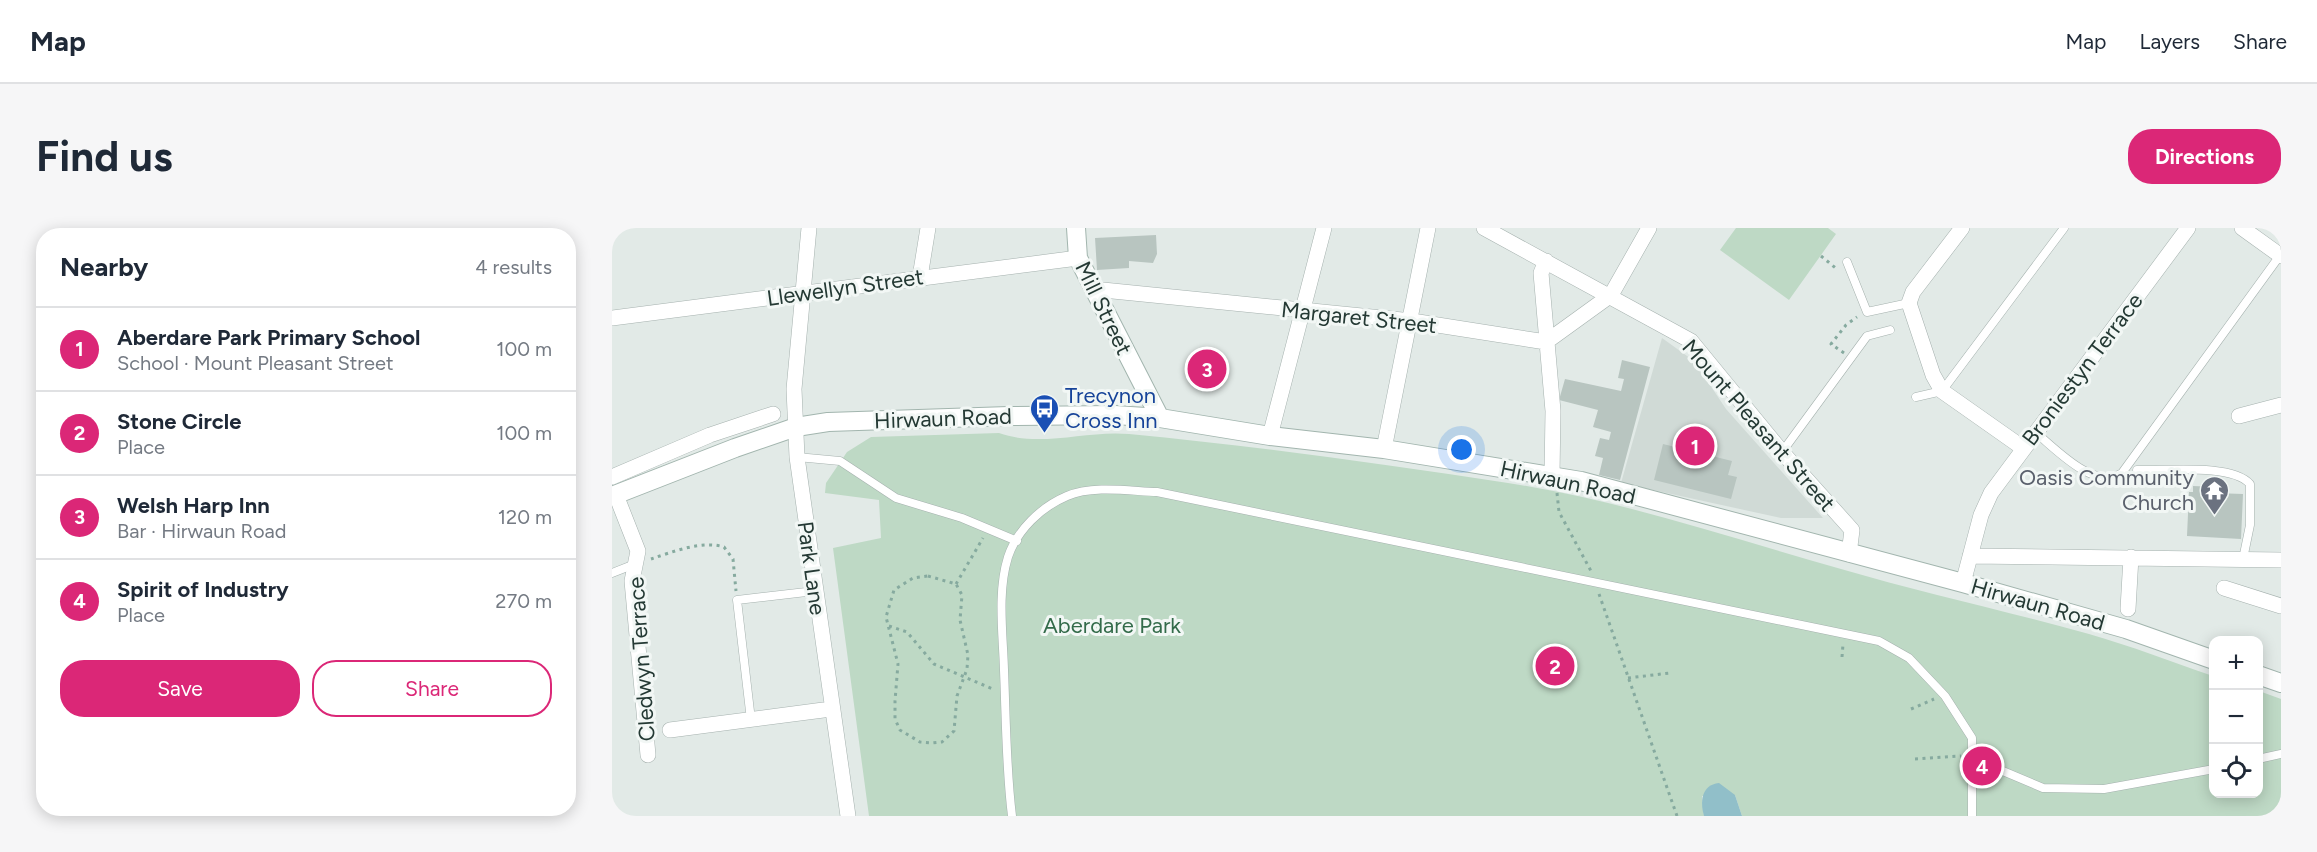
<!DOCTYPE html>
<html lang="en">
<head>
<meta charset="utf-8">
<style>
  body { margin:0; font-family:Figtree,sans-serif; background:#f6f6f7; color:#1f2937 }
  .controls { position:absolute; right:18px; bottom:18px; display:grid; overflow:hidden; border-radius:12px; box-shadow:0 3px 15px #0003 }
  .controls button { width:54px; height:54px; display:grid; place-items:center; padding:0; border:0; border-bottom:2px solid #e0e1e3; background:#fff; color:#1f2937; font:30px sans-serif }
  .you { position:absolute; left:850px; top:222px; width:21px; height:21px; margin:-15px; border:4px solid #fff; border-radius:50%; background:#1a73e8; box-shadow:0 0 0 9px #1a73e833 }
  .badge { display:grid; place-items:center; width:39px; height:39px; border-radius:50%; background:#db2777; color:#fff; font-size:20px; font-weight:700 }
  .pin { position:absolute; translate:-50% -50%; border:3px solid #fff; box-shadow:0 2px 6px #0006 }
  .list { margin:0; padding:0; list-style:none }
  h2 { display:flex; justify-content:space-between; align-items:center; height:78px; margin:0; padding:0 24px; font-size:26px }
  h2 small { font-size:20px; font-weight:400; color:#747a83 }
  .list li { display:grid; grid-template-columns:39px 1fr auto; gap:18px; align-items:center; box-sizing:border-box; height:84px; padding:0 24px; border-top:2px solid #e0e1e3 }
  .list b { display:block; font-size:22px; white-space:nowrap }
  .list p { margin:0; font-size:20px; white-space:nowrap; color:#747a83 }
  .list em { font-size:20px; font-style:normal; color:#747a83 }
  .actions { display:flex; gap:12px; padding:18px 24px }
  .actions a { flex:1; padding:14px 0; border:2px solid #db2777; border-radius:24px; text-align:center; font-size:21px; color:#db2777 }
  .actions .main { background:#db2777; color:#fff }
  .icon { flex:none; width:33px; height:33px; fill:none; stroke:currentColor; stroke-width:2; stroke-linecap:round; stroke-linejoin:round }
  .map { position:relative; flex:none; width:1669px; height:588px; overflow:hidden; border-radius:24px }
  header { display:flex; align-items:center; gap:36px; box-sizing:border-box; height:84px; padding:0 30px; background:#fff; border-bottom:2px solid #e0e1e3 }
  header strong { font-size:28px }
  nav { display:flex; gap:33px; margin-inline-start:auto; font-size:21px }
  .intro { display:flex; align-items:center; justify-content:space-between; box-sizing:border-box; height:144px; padding:0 36px }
  h1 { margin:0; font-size:42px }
  .button { padding:15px 27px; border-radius:24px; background:#db2777; color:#fff; font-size:21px; font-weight:700 }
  main { display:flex; gap:36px; padding:0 36px }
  aside { flex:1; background:#fff; border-radius:24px; box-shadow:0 3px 15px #0003 }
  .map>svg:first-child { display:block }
  .built { fill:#d0dad6 }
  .green { fill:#bed9c5 }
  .water { fill:#91bfc9 }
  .building { fill:#b8c5c0 }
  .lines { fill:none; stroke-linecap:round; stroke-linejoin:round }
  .service-casing { stroke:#a5b1ae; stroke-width:9 }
  .minor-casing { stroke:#a5b1ae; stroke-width:16 }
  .secondary-casing { stroke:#a2b5ae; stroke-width:20 }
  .path { stroke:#86aa9f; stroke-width:3; stroke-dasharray:3 4.5; stroke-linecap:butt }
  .service { stroke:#fff; stroke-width:8 }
  .minor { stroke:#fff; stroke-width:15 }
  .secondary { stroke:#fff; stroke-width:18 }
  .labels { text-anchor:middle; stroke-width:6; stroke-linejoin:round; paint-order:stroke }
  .street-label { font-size:22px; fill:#243934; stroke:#f2f7f5 }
  .transit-label { font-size:22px; fill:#164399; stroke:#f2f7f5; text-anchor:start }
  .worship-label { font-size:22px; fill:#5b616d; stroke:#f2f7f5; text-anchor:end }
  .park-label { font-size:22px; fill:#336b4a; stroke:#f2f7f5 }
</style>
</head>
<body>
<header>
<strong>Map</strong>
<nav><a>Map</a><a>Layers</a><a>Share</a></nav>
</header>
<div class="intro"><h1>Find us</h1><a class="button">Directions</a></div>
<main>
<aside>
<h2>Nearby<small>4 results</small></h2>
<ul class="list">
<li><span class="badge">1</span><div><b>Aberdare Park Primary School</b><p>School · Mount Pleasant Street</p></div><em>100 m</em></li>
<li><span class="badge">2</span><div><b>Stone Circle</b><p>Place</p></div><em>100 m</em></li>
<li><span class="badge">3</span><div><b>Welsh Harp Inn</b><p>Bar · Hirwaun Road</p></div><em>120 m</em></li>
<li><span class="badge">4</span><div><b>Spirit of Industry</b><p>Place</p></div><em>270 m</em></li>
</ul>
<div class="actions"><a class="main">Save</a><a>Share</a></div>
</aside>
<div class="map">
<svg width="1669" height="588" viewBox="0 0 1669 588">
  <rect width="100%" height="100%" fill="#e2eae7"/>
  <!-- built -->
  <path class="built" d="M1050 110 1082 133 1114 181 1211 290H1169L1009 255Z"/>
  <!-- green -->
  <path class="green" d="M1124 0H1216L1224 6 1177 72 1108 22Z
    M387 205C429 220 474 202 517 206 644 218 770 236 896 255 1009 272 1119 310 1229 341 1311 365 1394 383 1477 406 1519 418 1560 434 1601 448L1602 566H1646L1647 463 1669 471V588H1130L1123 567 1090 568 1092 588H257L221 320 269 310 267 272 213 265 214 255 235 224 259 209Z"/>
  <!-- water -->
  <path class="water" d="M1107 555 1123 567 1130 588H1092C1088 574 1089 557 1107 555Z"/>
  <!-- building -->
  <path class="building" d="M544 7 545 26 541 35 517 33V40L485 42 483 10Z
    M1010 132 1038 139 1008 252 987 247 991 230 983 228 988 210 997 212 999 204 981 199 986 182 947 172 953 151 1009 163 1012 151 1006 150Z
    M1051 216 1120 233 1116 247 1125 249 1119 271 1042 252Z
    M1581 258 1603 259V265L1631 266 1629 311 1575 308 1577 264H1581Z"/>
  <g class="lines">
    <defs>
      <path id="service" d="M1235 34 1255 84 1297 75
        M1304 169 1330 163 1452 0
        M1423 204C1444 221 1482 263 1510 245L1669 26
        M1170 224 1255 108 1278 102
        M185 229 228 233 284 270 350 290 405 313
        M1525 242C1552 243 1620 235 1638 256V297L1631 331
        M0 345 23 336
        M139 492 125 372 203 363
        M1360 530 1431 560 1492 561 1602 541
        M1646 531 1669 526
        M400 588C394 540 394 491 392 442 391 406 385 364 396 329 405 302 429 279 455 268 481 257 517 263 545 264L1267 413 1297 430 1333 468 1360 510V588"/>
      <path id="minor" d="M197 0 182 161 185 229 236 588
        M872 0 1079 113 1170 224 1240 302 1237 326
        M1350 0 1301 64 1297 75 1321 147 1330 163 1411 220
        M1630 0 1669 28
        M934 33 929 45 941 183 940 247
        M308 49 316 0
        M481 61 800 93 934 114 999 67 1037 0
        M0 90 466 30
        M1627 188 1669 177
        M658 208 712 0
        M772 221 816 0
        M0 249 98 207 161 186
        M4 267 26 323 20 353 36 527
        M1358 328 1669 332
        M1351 355 1369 287 1379 265 1576 0
        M1612 360 1669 378
        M1516 381 1519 329
        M58 502 219 481"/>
      <path id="secondary" d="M464 0 466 30 548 190
        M0 268 123 220 184 199 216 194 397 188 503 187 548 190 658 208 772 221 969 253 1351 355 1514 401 1602 432
        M1646 447 1669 455"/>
    </defs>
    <!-- service casing -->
    <use href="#service" class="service-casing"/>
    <!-- minor casing -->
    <use href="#minor" class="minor-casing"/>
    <!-- secondary casing -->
    <use href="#secondary" class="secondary-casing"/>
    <!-- path -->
    <path class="path" d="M1209 28 1226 42
      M1232 125 1219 116 1234 97 1245 89
      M945 265 947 284 979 343
      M39 331C60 324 90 312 112 319L121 331 124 363
      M316 348 344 356 350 367 348 392 356 427 355 441 345 468 342 503 330 514 320 515 308 514 288 502 283 491V473L286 436 274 389 282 362 301 350Z
      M344 356 371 310
      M987 366 1065 588
      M277 398 295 404 322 436 383 462
      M1230 429 1231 416
      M1016 450 1058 445
      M1299 481 1322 471
      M1303 531 1349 528"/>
    <!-- service -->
    <use href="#service" class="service"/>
    <!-- minor -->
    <use href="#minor" class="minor"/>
    <!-- secondary -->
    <use href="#secondary" class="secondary"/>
  </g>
  <!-- icons -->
  <defs>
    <symbol id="bus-pin" viewBox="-11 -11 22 30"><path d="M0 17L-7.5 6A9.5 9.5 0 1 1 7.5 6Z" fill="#1a4fb4" stroke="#f2f7f5"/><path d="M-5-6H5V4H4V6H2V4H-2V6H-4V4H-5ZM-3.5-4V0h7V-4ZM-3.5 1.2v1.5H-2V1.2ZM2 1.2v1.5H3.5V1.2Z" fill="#fff"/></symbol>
    <symbol id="temple-pin" viewBox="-11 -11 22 30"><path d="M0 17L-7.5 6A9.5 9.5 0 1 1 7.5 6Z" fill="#6b7280" stroke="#f2f7f5"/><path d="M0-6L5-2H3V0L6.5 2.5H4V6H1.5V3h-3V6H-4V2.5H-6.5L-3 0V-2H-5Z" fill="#fff"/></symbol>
  </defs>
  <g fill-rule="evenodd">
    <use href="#bus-pin" x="416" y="164" width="33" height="45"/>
    <use href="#temple-pin" x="1586" y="246" width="33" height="45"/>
  </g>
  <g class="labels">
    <!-- street labels -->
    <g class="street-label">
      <text transform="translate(233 59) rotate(-8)" y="8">Llewellyn Street</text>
      <text transform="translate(492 80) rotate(64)" y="8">Mill Street</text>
      <text transform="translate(747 89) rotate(6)" y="8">Margaret Street</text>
      <text transform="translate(1470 141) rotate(-53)" y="8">Broniestyn Terrace</text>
      <text transform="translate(331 190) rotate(-2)" y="8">Hirwaun Road</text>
      <text transform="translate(1147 197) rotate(49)" y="8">Mount Pleasant Street</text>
      <text transform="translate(956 254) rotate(12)" y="8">Hirwaun Road</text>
      <text transform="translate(200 340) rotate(82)" y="8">Park Lane</text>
      <text transform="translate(1426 376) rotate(16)" y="8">Hirwaun Road</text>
      <text transform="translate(29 431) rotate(-94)" y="8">Cledwyn Terrace</text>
    </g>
    <!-- transit labels -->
    <g class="transit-label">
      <text x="453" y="175">Trecynon<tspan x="453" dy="25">Cross Inn</tspan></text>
    </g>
    <!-- worship labels -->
    <g class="worship-label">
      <text x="1582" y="257">Oasis Community<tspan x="1582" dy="25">Church</tspan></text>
    </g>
    <!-- park labels -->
    <g class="park-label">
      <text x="500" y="405">Aberdare Park</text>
    </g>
  </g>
</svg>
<div class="controls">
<button>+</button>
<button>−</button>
<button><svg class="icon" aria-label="locate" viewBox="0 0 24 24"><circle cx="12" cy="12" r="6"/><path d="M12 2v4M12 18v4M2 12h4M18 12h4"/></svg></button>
</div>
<div class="you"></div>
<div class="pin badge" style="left:1083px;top:218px">1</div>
<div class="pin badge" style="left:943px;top:438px">2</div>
<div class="pin badge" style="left:595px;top:141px">3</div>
<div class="pin badge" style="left:1370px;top:538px">4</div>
</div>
</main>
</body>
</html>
